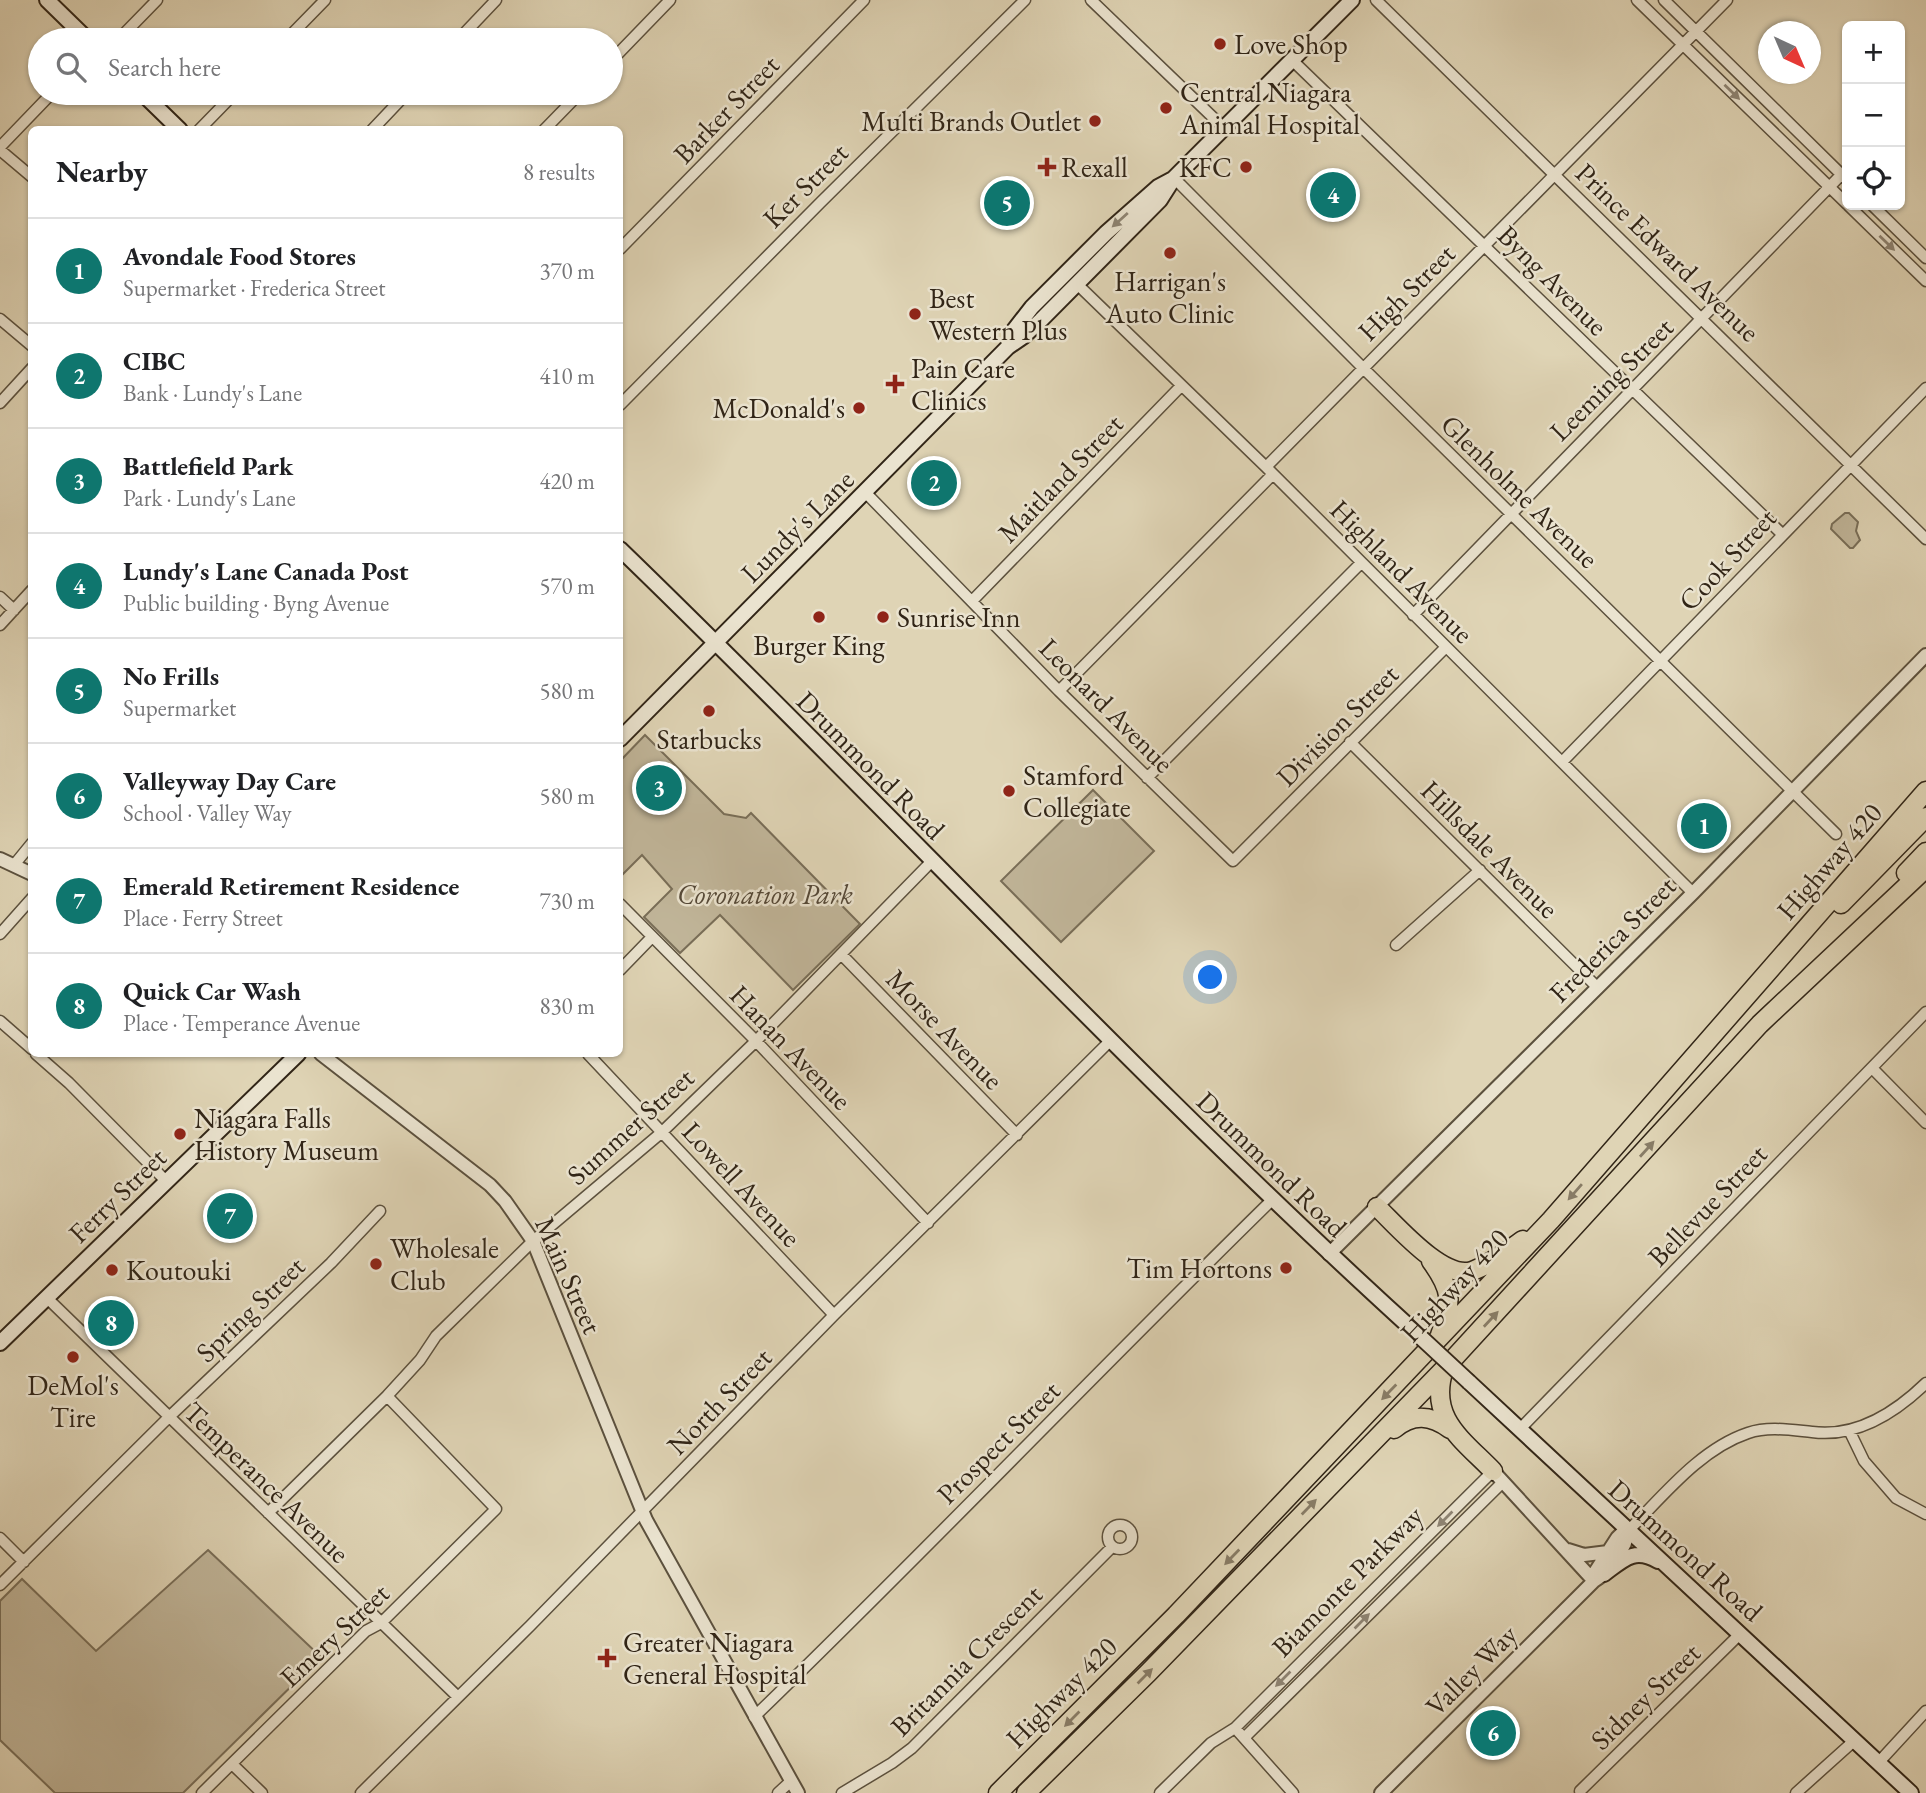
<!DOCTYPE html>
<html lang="en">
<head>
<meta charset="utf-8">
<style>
  body { margin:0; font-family:"EB Garamond",serif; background:#f6f6f6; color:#202124 }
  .controls { position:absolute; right:21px; top:21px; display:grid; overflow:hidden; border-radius:10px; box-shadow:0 2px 5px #0004 }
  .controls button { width:63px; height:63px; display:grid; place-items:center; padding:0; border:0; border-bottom:2px solid #e0e0e0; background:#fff; color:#202124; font:35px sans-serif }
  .compass { position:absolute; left:1758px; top:21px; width:63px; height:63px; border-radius:50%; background:#fff; box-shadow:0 2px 5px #0004; rotate:136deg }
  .you { position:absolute; left:1211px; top:978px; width:24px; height:24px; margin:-18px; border:5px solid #fff; border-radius:50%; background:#1a73e8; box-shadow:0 0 0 10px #1a73e833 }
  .badge { display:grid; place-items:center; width:46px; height:46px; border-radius:50%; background:#0f766e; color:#fff; font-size:23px; font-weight:700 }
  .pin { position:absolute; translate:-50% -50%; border:4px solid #fff; box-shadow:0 2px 7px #0006 }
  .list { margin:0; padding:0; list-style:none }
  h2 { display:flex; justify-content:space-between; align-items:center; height:91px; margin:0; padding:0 28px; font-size:30px }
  h2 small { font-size:23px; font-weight:400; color:#757577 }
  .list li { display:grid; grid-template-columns:46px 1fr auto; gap:21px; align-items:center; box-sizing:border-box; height:105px; padding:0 28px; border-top:2px solid #e0e0e0 }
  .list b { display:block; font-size:26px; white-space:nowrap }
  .list p { margin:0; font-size:23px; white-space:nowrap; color:#757577 }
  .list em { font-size:23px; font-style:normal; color:#757577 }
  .icon { flex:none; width:38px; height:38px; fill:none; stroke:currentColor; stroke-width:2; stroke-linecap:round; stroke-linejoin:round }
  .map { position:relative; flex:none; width:1926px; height:1793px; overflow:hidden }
  .search { position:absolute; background:#fff; box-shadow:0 2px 5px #0004; left:28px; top:28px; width:595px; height:77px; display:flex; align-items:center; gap:18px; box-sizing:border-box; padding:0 24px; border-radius:38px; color:#757577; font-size:26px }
  .panel { position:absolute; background:#fff; box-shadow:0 2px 5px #0004; left:28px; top:126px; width:595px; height:931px; border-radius:10px }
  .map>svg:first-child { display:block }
  .green { fill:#c1b69a; stroke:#796e58; stroke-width:2 }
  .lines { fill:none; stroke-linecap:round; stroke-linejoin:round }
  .minor-casing { stroke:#5c513e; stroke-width:13 }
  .tertiary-casing { stroke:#5c513e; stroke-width:16 }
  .secondary-casing { stroke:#312517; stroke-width:18 }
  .motorway-casing { stroke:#312517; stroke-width:21 }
  .minor { stroke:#eae3cf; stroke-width:10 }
  .tertiary { stroke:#eae3cf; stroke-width:12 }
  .secondary { stroke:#eae3cf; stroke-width:14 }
  .motorway { stroke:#dfd4b5; stroke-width:18 }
  .secondary-bridge-casing { stroke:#312517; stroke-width:18; stroke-linecap:butt }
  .secondary-bridge { stroke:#eae3cf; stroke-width:14 }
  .oneway { fill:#8e8473 }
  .oneway2 { fill:#887c66 }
  .poi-dot { fill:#8f2418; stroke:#eae3cf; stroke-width:2.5 }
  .labels { text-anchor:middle; stroke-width:5; stroke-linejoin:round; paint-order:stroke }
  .poi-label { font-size:28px; fill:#312517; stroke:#eae3cf; text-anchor:start }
  .street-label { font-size:28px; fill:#312517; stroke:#eae3cf }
  .park-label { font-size:28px; font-style:italic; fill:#554938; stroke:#eae3cf }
</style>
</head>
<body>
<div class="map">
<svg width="1926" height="1793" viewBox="0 0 1926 1793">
  <rect width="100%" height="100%" fill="#dfd4b5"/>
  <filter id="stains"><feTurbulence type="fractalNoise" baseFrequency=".00286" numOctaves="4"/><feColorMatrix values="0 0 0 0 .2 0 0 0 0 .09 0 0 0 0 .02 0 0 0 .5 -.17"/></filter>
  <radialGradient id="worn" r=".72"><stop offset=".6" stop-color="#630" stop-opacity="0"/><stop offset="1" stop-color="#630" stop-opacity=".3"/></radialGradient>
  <!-- green -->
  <path class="green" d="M1845 513H1849L1858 522 1856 531 1860 540 1853 548H1850L1831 529 1832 524Z
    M645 735 724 814 746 818 751 813 860 924 793 990 720 915 680 953 644 917 672 889 642 855 620 877V761Z
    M1093 790 1154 851 1061 942 1001 881Z
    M208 1550 321 1657 183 1793H55L0 1740V1601L22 1579 96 1651Z"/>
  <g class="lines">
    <defs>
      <path id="minor" d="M1091 0 1224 128
        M1376 0 1926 539
        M1637 0 1847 204
        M1664 0 1847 180
        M118 40 157 0
        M286 40 325 0
        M458 40 496 0
        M1292 60 1782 534
        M611 61 670 0
        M199 130 235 93
        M372 130 407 93
        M544 130 580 93
        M0 147 52 93
        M0 150 32 177
        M1174 178 1363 368 1836 834
        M1848 205 1926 281
        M1872 205 1926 258
        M620 249 864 0
        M1077 284 1266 467 1693 893
        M0 319 32 346
        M0 403 32 368
        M620 405 820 203 1025 0
        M1266 467 1727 0
        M865 492 1059 691 1233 861 1446 647
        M0 597 14 610
        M972 601 1181 386
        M1413 615 1841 175
        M0 625 32 590
        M1059 691 1273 474
        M1350 742 1598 988
        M1562 762 1926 388
        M1147 778 1361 563
        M14 865 32 843
        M620 904 756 1041 928 1223
        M0 934 32 898
        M1396 945 1480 870
        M841 954 1017 1135
        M620 970 652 937
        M0 1021 32 1049
        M36 1054 69 1083 166 1181
        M588 1054 834 1315
        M1872 1068 1926 1123
        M46 1297 458 1697
        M1520 1429 1926 1012
        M1849 1430 1864 1461 1896 1498 1926 1514
        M268 1513 387 1396 420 1360 436 1336 533 1241 661 1133 756 1041 932 861
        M1108 1537a12 12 0 1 1 24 0a12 12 0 1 1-24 0Z
        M1628 1531C1663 1496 1700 1449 1748 1433 1768 1426 1791 1430 1812 1432 1857 1438 1895 1413 1926 1383
        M0 1538 24 1562
        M0 1585 168 1418 331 1263 380 1211
        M754 1717C930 1547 1098 1370 1273 1199
        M1235 1728 1293 1793
        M1244 1738 1503 1482
        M1879 1762 1926 1711
        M232 1764 262 1793
        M1580 1791 1741 1633
        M202 1793 366 1631 381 1623 496 1509 387 1396
        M361 1793 530 1626 834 1315 1110 1041
        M778 1793 790 1782
        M842 1793 892 1763 912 1748 1112 1547
        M1160 1793 1211 1743 1235 1728 1493 1471
        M1796 1793 1855 1740"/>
      <path id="tertiary" d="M0 859 32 874
        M321 1054 490 1185 505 1201 533 1241 646 1520 798 1793
        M1329 1254 1693 893 1926 655
        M1493 1471 1594 1581
        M1568 1550 1584 1555 1608 1552
        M1594 1581 1595 1572 1617 1538 1621 1534 1628 1531
        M1381 1793 1594 1581C1608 1573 1627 1548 1628 1531"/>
      <path id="secondary" d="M47 0 88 40
        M142 93 180 130
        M1008 347 1011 334 1032 307 1106 233 1158 187 1173 179
        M620 549C887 807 1139 1081 1414 1331
        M620 739 1008 347 1024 336 1041 320 1160 200 1174 178 1352 0
        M0 1343 298 1054
        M1469 1382 1911 1793
        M1604 1574C1623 1560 1634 1547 1658 1561"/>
      <path id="motorway" d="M1906 873 1926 852
        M1841 904 1926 817
        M1377 1207C1397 1226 1443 1280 1472 1271 1490 1265 1507 1251 1523 1240
        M1431 1261C1452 1290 1453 1302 1440 1335
        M1444 1369C1428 1418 1462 1439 1493 1471
        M1394 1429C1413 1413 1431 1415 1450 1429
        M998 1793 1176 1615 1551 1220 1926 791
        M1026 1793 1148 1673 1444 1369 1760 1024 1926 868"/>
    </defs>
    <!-- minor casing -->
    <use href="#minor" class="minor-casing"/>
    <!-- tertiary casing -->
    <use href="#tertiary" class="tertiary-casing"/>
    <!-- secondary casing -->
    <use href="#secondary" class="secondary-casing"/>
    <!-- motorway casing -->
    <use href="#motorway" class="motorway-casing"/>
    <!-- minor -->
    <use href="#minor" class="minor"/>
    <!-- tertiary -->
    <use href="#tertiary" class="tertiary"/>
    <!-- secondary -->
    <use href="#secondary" class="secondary"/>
    <!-- motorway -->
    <use href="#motorway" class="motorway"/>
    <defs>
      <path id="secondary-bridge" d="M1414 1331 1469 1382"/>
    </defs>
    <!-- secondary-bridge casing -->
    <use href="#secondary-bridge" class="secondary-bridge-casing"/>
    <!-- secondary-bridge -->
    <use href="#secondary-bridge" class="secondary-bridge"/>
  </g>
  <!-- one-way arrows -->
  <defs><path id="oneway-solid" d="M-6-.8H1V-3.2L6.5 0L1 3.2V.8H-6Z" transform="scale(1.75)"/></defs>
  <g class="oneway">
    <use href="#oneway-solid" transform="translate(1732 92) rotate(44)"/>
    <use href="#oneway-solid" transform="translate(1120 220) rotate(138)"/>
    <use href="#oneway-solid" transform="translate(1887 243) rotate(44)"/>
    <use href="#oneway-solid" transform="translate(1445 1519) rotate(135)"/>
    <use href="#oneway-solid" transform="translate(1362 1621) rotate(-45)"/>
    <use href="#oneway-solid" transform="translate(1283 1679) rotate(135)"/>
  </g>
  <g class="oneway2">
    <use href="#oneway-solid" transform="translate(1647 1149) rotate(-48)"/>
    <use href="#oneway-solid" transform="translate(1575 1192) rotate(131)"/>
    <use href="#oneway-solid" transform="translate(1491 1319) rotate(-47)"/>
    <use href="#oneway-solid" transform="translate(1389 1392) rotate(134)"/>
    <use href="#oneway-solid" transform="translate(1309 1507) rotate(-46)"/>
    <use href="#oneway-solid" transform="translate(1232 1557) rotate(134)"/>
    <use href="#oneway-solid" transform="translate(1145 1676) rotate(-45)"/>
    <use href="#oneway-solid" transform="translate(1072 1719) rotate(135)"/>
  </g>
  <!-- markers -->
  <g class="poi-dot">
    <circle cx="1220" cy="44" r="7"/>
    <circle cx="1166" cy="108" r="7"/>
    <circle cx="1095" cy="121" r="7"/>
    <path d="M1043.5 156.5h7v7h7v7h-7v7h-7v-7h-7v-7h7z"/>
    <circle cx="1246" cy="167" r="7"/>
    <circle cx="1170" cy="253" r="7"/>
    <circle cx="915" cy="314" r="7"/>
    <path d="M891.5 373.5h7v7h7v7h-7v7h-7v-7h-7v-7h7z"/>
    <circle cx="859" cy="408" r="7"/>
    <circle cx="819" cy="617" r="7"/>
    <circle cx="883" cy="617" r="7"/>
    <circle cx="709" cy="711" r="7"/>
    <circle cx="1009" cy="791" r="7"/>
    <circle cx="180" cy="1134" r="7"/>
    <circle cx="376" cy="1264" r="7"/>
    <circle cx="1286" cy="1268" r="7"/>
    <circle cx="112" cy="1270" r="7"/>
    <circle cx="73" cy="1357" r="7"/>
    <path d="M603.5 1647.5h7v7h7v7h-7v7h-7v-7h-7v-7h7z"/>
  </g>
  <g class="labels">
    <!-- poi labels -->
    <g class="poi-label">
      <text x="1234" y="54">Love Shop</text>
      <text x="1180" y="102">Central Niagara<tspan x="1180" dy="32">Animal Hospital</tspan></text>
      <text x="1081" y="131" text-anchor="end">Multi Brands Outlet</text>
      <text x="1061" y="177">Rexall</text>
      <text x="1232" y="177" text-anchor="end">KFC</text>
      <text x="1170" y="291" text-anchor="middle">Harrigan's<tspan x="1170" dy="32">Auto Clinic</tspan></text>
      <text x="929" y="308">Best<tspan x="929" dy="32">Western Plus</tspan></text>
      <text x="911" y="378">Pain Care<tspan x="911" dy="32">Clinics</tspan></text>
      <text x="845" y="418" text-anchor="end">McDonald's</text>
      <text x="897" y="627">Sunrise Inn</text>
      <text x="819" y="655" text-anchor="middle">Burger King</text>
      <text x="709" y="749" text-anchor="middle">Starbucks</text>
      <text x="1023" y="785">Stamford<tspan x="1023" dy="32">Collegiate</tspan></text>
      <text x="194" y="1128">Niagara Falls<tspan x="194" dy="32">History Museum</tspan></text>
      <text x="390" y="1258">Wholesale<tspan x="390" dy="32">Club</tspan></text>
      <text x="1272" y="1278" text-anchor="end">Tim Hortons</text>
      <text x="126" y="1280">Koutouki</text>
      <text x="73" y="1395" text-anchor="middle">DeMol's<tspan x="73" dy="32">Tire</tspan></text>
      <text x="623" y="1652">Greater Niagara<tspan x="623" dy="32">General Hospital</tspan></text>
    </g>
    <!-- street labels -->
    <g class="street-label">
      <text transform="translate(726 109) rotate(-46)" y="10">Barker Street</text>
      <text transform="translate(805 185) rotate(-45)" y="10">Ker Street</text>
      <text transform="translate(1668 252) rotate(44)" y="10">Prince Edward Avenue</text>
      <text transform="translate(1553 280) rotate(45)" y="10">Byng Avenue</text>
      <text transform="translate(1406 292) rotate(-45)" y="10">High Street</text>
      <text transform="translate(1611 379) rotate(-45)" y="10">Leeming Street</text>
      <text transform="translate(1060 478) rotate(-46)" y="10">Maitland Street</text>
      <text transform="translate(1520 491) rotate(44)" y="10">Glenholme Avenue</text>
      <text transform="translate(797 526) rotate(-45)" y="10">Lundy's Lane</text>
      <text transform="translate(1727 559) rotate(-47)" y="10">Cook Street</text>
      <text transform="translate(1402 571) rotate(45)" y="10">Highland Avenue</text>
      <text transform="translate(1107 705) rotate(45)" y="10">Leonard Avenue</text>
      <text transform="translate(1337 725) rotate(-45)" y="10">Division Street</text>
      <text transform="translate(871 765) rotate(45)" y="10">Drummond Road</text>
      <text transform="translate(1490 849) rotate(45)" y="10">Hillsdale Avenue</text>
      <text transform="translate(1829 861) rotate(-49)" y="10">Highway 420</text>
      <text transform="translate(1612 939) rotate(-45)" y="10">Frederica Street</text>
      <text transform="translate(945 1029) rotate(46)" y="10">Morse Avenue</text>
      <text transform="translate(791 1047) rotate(46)" y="10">Hanan Avenue</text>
      <text transform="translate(630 1126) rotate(-42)" y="10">Summer Street</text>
      <text transform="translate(1272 1164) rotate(44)" y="10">Drummond Road</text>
      <text transform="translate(742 1184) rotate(47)" y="10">Lowell Avenue</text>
      <text transform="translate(117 1195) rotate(-44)" y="10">Ferry Street</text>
      <text transform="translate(1707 1205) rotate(-46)" y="10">Bellevue Street</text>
      <text transform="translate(569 1275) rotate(66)" y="10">Main Street</text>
      <text transform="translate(1454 1285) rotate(-47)" y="10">Highway 420</text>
      <text transform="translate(250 1309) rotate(-44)" y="10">Spring Street</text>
      <text transform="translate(719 1401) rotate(-46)" y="10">North Street</text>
      <text transform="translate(998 1442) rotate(-45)" y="10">Prospect Street</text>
      <text transform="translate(267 1482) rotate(44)" y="10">Temperance Avenue</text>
      <text transform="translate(1686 1550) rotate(42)" y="10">Drummond Road</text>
      <text transform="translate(1347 1581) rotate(-45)" y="10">Biamonte Parkway</text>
      <text transform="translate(334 1635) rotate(-43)" y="10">Emery Street</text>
      <text transform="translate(966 1660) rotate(-45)" y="10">Britannia Crescent</text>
      <text transform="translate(1471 1670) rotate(-45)" y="10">Valley Way</text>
      <text transform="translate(1061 1692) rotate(-45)" y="10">Highway 420</text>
      <text transform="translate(1645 1696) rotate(-44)" y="10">Sidney Street</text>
    </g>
    <!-- park labels -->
    <g class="park-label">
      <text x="765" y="904">Coronation Park</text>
    </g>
  </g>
  <rect width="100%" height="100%" filter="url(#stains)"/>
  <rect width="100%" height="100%" fill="url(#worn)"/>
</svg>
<div class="controls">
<button>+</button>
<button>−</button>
<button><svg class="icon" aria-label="locate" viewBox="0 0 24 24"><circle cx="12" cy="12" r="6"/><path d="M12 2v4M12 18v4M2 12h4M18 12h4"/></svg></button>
</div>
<svg class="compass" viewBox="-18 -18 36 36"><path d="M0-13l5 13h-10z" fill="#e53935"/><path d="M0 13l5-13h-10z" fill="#757577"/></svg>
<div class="you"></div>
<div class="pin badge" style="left:1704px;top:826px">1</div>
<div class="pin badge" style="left:934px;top:483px">2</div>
<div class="pin badge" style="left:659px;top:788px">3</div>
<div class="pin badge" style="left:1333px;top:195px">4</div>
<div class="pin badge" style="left:1007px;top:203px">5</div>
<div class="pin badge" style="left:1493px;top:1733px">6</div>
<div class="pin badge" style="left:230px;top:1216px">7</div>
<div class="pin badge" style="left:111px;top:1323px">8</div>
<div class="search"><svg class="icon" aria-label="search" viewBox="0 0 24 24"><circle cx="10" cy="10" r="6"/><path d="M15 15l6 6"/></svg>Search here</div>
<section class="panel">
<h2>Nearby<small>8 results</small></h2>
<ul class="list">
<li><span class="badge">1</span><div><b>Avondale Food Stores</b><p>Supermarket · Frederica Street</p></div><em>370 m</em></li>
<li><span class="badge">2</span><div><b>CIBC</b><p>Bank · Lundy's Lane</p></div><em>410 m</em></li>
<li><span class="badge">3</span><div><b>Battlefield Park</b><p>Park · Lundy's Lane</p></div><em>420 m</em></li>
<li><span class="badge">4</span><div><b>Lundy's Lane Canada Post</b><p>Public building · Byng Avenue</p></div><em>570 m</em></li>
<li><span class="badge">5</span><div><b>No Frills</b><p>Supermarket</p></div><em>580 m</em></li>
<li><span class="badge">6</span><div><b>Valleyway Day Care</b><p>School · Valley Way</p></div><em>580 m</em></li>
<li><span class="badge">7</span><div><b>Emerald Retirement Residence</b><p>Place · Ferry Street</p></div><em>730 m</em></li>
<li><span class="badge">8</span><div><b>Quick Car Wash</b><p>Place · Temperance Avenue</p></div><em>830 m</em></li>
</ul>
</section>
</div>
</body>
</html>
